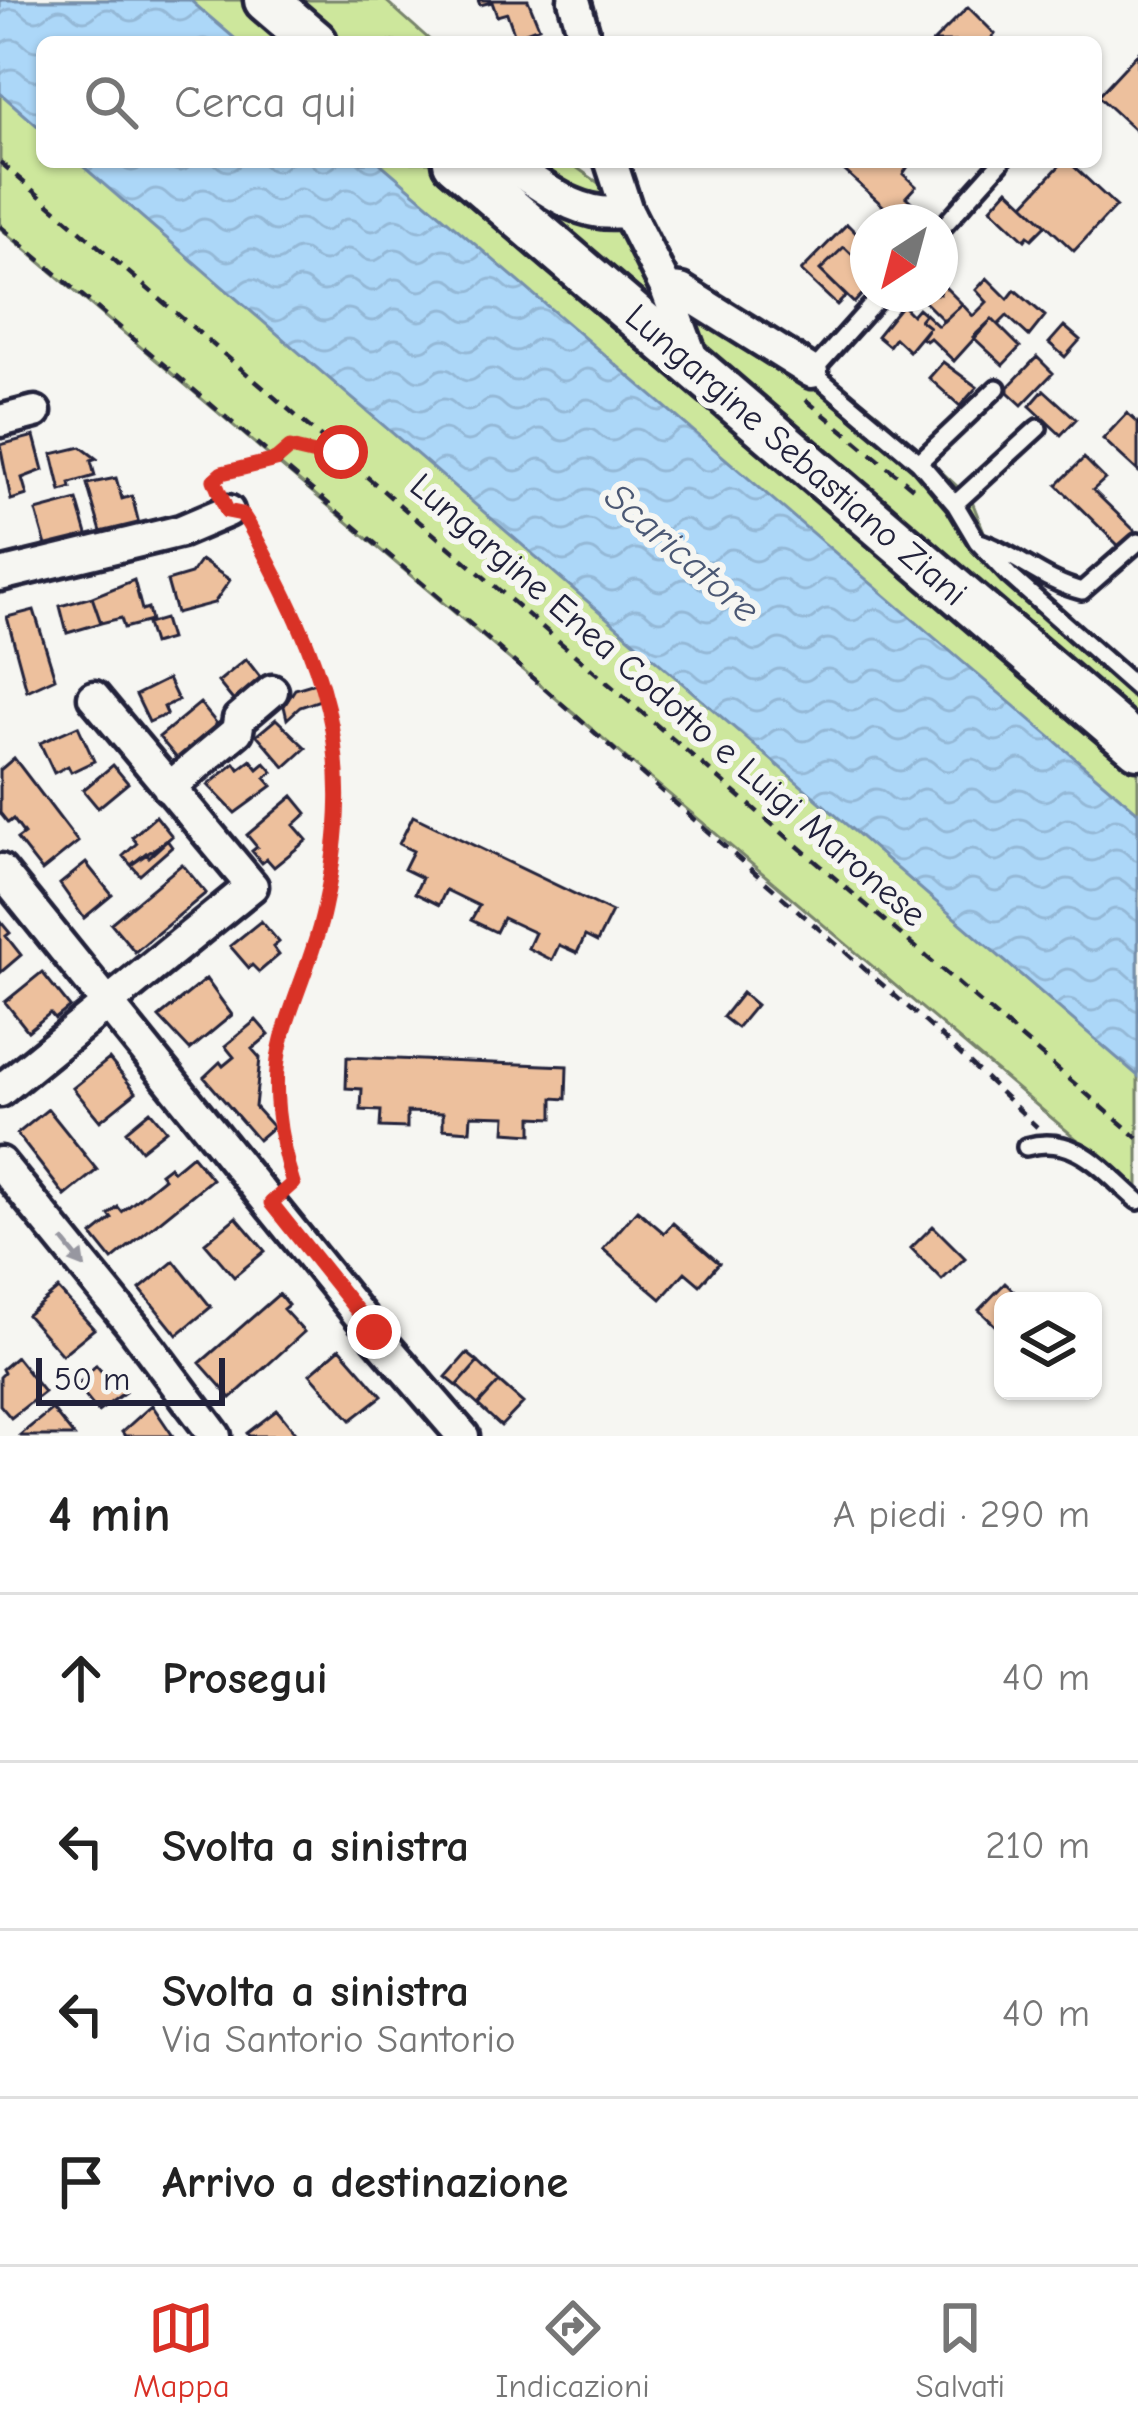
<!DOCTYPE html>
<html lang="it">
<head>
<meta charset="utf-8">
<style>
  body { margin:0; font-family:"Comic Neue",sans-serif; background:#f6f6f6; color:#222 }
  .controls { position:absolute; right:36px; bottom:36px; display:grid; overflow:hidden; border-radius:18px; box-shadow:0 3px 9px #0004 }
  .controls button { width:108px; height:108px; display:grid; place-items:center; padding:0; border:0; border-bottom:3px solid #e0e0e0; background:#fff; color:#222; font:60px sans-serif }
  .compass { position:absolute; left:850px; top:204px; width:108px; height:108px; border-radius:50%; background:#fff; box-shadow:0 3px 9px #0004; rotate:216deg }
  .scale { position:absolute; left:36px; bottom:30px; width:189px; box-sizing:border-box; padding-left:12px; border:6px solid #22223b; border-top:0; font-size:33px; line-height:42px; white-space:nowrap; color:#22223b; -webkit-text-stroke:9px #f6f6f2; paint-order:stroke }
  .stop { position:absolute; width:36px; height:36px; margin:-27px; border:9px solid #d93025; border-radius:50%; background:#fff }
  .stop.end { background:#d93025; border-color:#fff; box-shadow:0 3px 12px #0008 }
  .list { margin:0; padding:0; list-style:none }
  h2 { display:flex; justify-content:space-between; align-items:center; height:156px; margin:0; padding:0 48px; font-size:51px }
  h2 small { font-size:39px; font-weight:400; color:#767676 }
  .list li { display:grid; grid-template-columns:78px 1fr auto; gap:36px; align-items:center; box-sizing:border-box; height:168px; padding:0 48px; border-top:3px solid #e0e0e0 }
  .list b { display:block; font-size:45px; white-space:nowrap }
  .list p { margin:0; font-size:39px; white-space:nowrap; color:#767676 }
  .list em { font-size:39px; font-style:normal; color:#767676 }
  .icon { flex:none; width:66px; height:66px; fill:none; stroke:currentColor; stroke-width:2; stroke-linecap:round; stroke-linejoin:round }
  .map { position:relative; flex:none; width:1138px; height:1436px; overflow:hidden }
  .search { position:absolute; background:#fff; box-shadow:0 3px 9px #0004; left:36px; right:36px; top:36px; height:132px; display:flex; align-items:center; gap:30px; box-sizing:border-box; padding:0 42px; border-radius:18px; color:#767676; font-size:45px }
  .sheet { height:828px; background:#fff }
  nav { display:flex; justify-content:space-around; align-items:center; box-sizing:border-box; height:168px; border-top:3px solid #e0e0e0; background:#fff; font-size:33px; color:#767676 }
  nav a { display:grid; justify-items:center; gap:6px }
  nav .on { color:#d93025 }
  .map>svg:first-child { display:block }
  .green { fill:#cde79c; stroke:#78846c; stroke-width:3 }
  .water { fill:url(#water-waves); stroke:#758fac; stroke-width:3 }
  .building { fill:#edc09d; stroke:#22223b; stroke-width:3 }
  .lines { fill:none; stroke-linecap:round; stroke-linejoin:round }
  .lane-casing { stroke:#22223b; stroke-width:24 }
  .street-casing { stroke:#22223b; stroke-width:39 }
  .secondary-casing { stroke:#22223b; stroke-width:51 }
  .path { stroke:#22223b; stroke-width:4.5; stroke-dasharray:12 9; stroke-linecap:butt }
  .lane { stroke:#f6f6f2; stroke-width:15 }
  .street { stroke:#f6f6f2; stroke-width:30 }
  .secondary { stroke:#f6f6f2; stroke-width:42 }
  .oneway { fill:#9797a0 }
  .route { stroke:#d93025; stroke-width:15 }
  .labels { text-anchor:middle; stroke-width:12; stroke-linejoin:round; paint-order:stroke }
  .street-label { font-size:36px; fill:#22223b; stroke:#f6f6f2 }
  .water-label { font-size:39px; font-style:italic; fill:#4b5874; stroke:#f6f6f2 }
</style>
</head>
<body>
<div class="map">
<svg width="1138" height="1436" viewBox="0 0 1138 1436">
  <defs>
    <pattern id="water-waves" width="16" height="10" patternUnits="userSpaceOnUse" patternTransform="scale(3)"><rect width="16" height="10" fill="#acd7f8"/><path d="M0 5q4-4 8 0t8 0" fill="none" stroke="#94b8d6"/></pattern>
  </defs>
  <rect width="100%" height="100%" fill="#f6f6f2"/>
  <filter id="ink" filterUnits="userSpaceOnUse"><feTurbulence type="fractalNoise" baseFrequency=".00833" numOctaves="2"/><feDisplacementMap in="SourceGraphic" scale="24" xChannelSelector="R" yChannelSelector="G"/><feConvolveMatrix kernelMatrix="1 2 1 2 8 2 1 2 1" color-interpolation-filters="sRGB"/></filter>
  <g filter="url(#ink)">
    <!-- green -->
    <path class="green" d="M0 0H385L432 42H42V162H569L635 209 669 276 813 363 879 414 971 499 985 534 1002 556 1138 678V1191L0 228Z"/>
    <!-- water -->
    <path class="water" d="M0 0H190L239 42H42V130L0 93Z
      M78 162H379L1138 812V1076Z"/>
    <!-- building -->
    <path class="building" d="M478 0H528L539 27 515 36 507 13 497 16 492 2 480 5Z
      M968 7 995 34 988 42H933Z
      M1138 53V133L1098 96Z
      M835 162H911L903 174 916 186 906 197 923 212 914 222 894 209 891 213Z
      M1063 162H1069L1116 206 1074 251 1024 204Z
      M1008 189 1046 225 1032 239 1028 236 1025 240 991 208Z
      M847 224 868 245V264L865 267 844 247 820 270 846 296 837 305 801 271Z
      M844 247 868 270V288L854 303 820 270Z
      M987 278 1008 299 1015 290 1045 316 1029 336 1007 316 998 325 992 319 954 361 930 338 926 341 921 338 929 327 920 320 925 314 938 326 962 304 973 316 987 302 976 290Z
      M940 282 962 304 944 321 917 294H940Z
      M902 305 912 315 918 308 925 314 920 320 929 327 909 351 895 338 889 346 877 336Z
      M992 319 1020 347 1003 365 973 337Z
      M1064 326 1080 340 1065 357 1049 343Z
      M1037 357 1053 373 1022 405 1008 392V387Z
      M943 362 977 387 960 406 929 378Z
      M1044 390 1076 419 1061 435 1030 406Z
      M1127 413 1138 423V471L1103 439Z
      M34 436 43 470 22 478 27 495 11 500 0 445Z
      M81 447 97 459 91 461 95 476 70 483 71 488 61 491 52 454Z
      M1084 458 1105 479 1093 490 1138 534 1123 550 1057 485Z
      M116 478 122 499 132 496 141 532 104 542 87 484Z
      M77 500 88 538 47 549 36 511Z
      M201 560 230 580 214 603 176 613 167 581 191 574Z
      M134 580 142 610 148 608 151 621 124 628 121 618 101 623 92 597Z
      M92 597 101 623 67 633 60 606Z
      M34 610 55 678 27 691 7 617Z
      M164 619 170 639 153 644 147 624Z
      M246 659 268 687 241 710 218 682Z
      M168 679 178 700 164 707 167 714 149 722 136 695Z
      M315 683 323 699 300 707 287 719 284 706 295 689Z
      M200 703 226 735 185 768 159 737Z
      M276 719 306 748 285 767 257 735Z
      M78 726 94 761 71 772 68 766 54 773 40 743Z
      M14 758 78 842 42 871 17 839 24 834 13 819 8 823 0 813V770Z
      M251 760 258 769 265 763 273 772 265 778 272 786 235 813 208 785 235 763 239 769Z
      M113 765 128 783 98 808 83 790Z
      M293 796 307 813 294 825 307 840 274 867 267 859 262 863 252 851 257 847 247 835Z
      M156 816 172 836 149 857 146 853 131 865 123 856 137 843 132 837Z
      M413 816 612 912 597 942 585 936 577 953 559 945 552 960 528 948 535 933 503 918 496 932 471 920 479 906 446 890 439 905 415 893 422 878 404 869 413 851 399 844Z
      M167 840 172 847 140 875 131 865Z
      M86 863 112 895 84 918 60 884Z
      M182 864 206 893 135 952 111 923Z
      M0 921 10 933 6 936 21 955 0 973Z
      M261 921 279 942 273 947 279 955 259 972 252 965 249 968 230 946Z
      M42 972 70 1007 55 1019 50 1013 28 1031 5 1002Z
      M206 979 232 1015 190 1050 159 1017Z
      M742 993 756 1005 737 1028 723 1017Z
      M256 1020 269 1035 252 1049 260 1058 255 1107 273 1127 258 1140 204 1077 220 1062 223 1066 234 1057 225 1046Z
      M347 1057 567 1066 566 1099 553 1098V1118L532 1117V1134L505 1132 506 1116 471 1115 470 1131 443 1129V1113L407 1112V1128L380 1127 381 1111 361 1110 362 1089 346 1088Z
      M109 1059 136 1092 100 1121 73 1088Z
      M48 1109 97 1170 65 1196 17 1134Z
      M150 1111 166 1130 141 1150 126 1131Z
      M192 1155 212 1179 112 1260 92 1235 112 1219 109 1215 118 1207 122 1212 164 1178 160 1173 169 1166 173 1171Z
      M637 1210 664 1233 673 1223 719 1263 700 1285 685 1272 661 1299 603 1249Z
      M236 1217 265 1251 234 1277 205 1243Z
      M933 1226 965 1258 942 1280 911 1248Z
      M174 1261 211 1307 177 1335 140 1289Z
      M1005 1283 1024 1301H1003V1333L979 1310Z
      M58 1289 94 1329 62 1355 27 1315Z
      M279 1294 288 1305 283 1309 304 1332 231 1398 200 1363Z
      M340 1348 382 1396 351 1420 310 1374Z
      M467 1353 478 1362 457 1386 446 1377Z
      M16 1357 44 1392 11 1418 0 1405V1377L4 1373 2 1369Z
      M478 1362 499 1382 478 1405 457 1386Z
      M96 1365 112 1384 115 1381 125 1392 98 1412 77 1386Z
      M499 1382 523 1403 501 1426 478 1405Z
      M152 1405 173 1436H125L122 1432Z
      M52 1409 74 1436H21L20 1435Z
      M277 1410 298 1436H249L247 1433Z"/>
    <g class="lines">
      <defs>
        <path id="lane" d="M940 230 1001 162
          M882 294 812 372 919 462 955 504 977 541 1009 575 1138 689
          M919 462 997 388
          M955 504 1038 428
          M980 542C1016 554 1044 582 1082 591L1138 542
          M1026 1147C1076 1133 1102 1170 1138 1201"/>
        <path id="street" d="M574 0 586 42
          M506 162C542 186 581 221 627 211
          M611 162 627 211 666 288 693 361
          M666 288 681 290 812 372
          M0 421 35 412
          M0 575 181 531 228 511
          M169 788 237 731 239 719 272 691
          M0 870 373 1332 463 1436
          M0 1091 252 886 94 697
          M0 1163 135 1329 215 1436"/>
        <path id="secondary" d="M266 0 315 42
          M455 162 1138 747"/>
      </defs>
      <!-- lane casing -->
      <use href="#lane" class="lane-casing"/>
      <!-- street casing -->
      <use href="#street" class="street-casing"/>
      <!-- secondary casing -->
      <use href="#secondary" class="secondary-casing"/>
      <!-- path -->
      <path class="path" d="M0 162 1138 1138
        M0 226 481 633 940 1035 1037 1127
        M806 400 913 488
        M217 486 214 480 222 473 276 460 290 449 332 457 341 452
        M248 524C325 659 359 752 324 910 314 957 286 1002 280 1050 275 1083 279 1118 284 1151 286 1163 292 1175 291 1185"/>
      <!-- lane -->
      <use href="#lane" class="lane"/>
      <!-- street -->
      <use href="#street" class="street"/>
      <!-- secondary -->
      <use href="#secondary" class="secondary"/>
    </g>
    <!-- one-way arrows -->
    <defs><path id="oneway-solid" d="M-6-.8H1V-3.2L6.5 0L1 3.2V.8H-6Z" transform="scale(3)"/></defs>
    <use class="oneway" href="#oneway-solid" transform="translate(74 1254) rotate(51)"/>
  </g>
  <g class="lines" filter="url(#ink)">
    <!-- route -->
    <path class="route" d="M341 452 332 458 290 448 276 460 222 473 214 480 227 511 242 514 249 525C324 663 359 749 324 909 315 953 294 995 282 1039 270 1084 279 1140 293 1183L271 1203 374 1332"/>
  </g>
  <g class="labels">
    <!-- street labels -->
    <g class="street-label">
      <text transform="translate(797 454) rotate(41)" y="13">Lungargine Sebastiano Ziani</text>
      <text transform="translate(669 699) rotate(41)" y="13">Lungargine Enea Codotto e Luigi Maronese</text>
    </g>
    <!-- water labels -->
    <g class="water-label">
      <text transform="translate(683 552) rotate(41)" y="14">Scaricatore</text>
    </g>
  </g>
</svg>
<div class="controls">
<button><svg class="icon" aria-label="layers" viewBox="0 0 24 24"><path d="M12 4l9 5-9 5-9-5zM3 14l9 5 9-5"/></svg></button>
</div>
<svg class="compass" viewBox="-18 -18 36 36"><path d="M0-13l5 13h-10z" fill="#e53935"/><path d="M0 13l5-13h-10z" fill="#767676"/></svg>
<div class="scale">50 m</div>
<div class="stop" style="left:341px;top:452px"></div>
<div class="stop end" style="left:374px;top:1332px"></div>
<div class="search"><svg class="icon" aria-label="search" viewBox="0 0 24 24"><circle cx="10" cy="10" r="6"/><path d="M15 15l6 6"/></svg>Cerca qui</div>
</div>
<section class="sheet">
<h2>4 min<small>A piedi · 290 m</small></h2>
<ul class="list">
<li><svg class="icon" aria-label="ahead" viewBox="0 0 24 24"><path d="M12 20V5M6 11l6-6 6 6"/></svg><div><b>Prosegui</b></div><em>40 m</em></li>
<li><svg class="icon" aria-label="left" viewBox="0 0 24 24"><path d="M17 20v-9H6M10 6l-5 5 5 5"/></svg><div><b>Svolta a sinistra</b></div><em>210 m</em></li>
<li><svg class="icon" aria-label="left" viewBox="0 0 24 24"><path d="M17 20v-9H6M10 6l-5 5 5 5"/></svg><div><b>Svolta a sinistra</b><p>Via Santorio Santorio</p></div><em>40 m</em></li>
<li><svg class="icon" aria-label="arrive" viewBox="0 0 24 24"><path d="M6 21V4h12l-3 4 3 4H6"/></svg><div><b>Arrivo a destinazione</b></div></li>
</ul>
</section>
<nav>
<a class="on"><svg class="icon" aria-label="map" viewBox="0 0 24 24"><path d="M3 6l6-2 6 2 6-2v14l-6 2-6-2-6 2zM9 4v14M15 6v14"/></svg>Mappa</a>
<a><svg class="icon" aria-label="directions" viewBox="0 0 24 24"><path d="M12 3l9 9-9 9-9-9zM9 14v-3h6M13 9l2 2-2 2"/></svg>Indicazioni</a>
<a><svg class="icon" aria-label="saved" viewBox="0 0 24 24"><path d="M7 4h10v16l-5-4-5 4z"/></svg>Salvati</a>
</nav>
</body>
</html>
